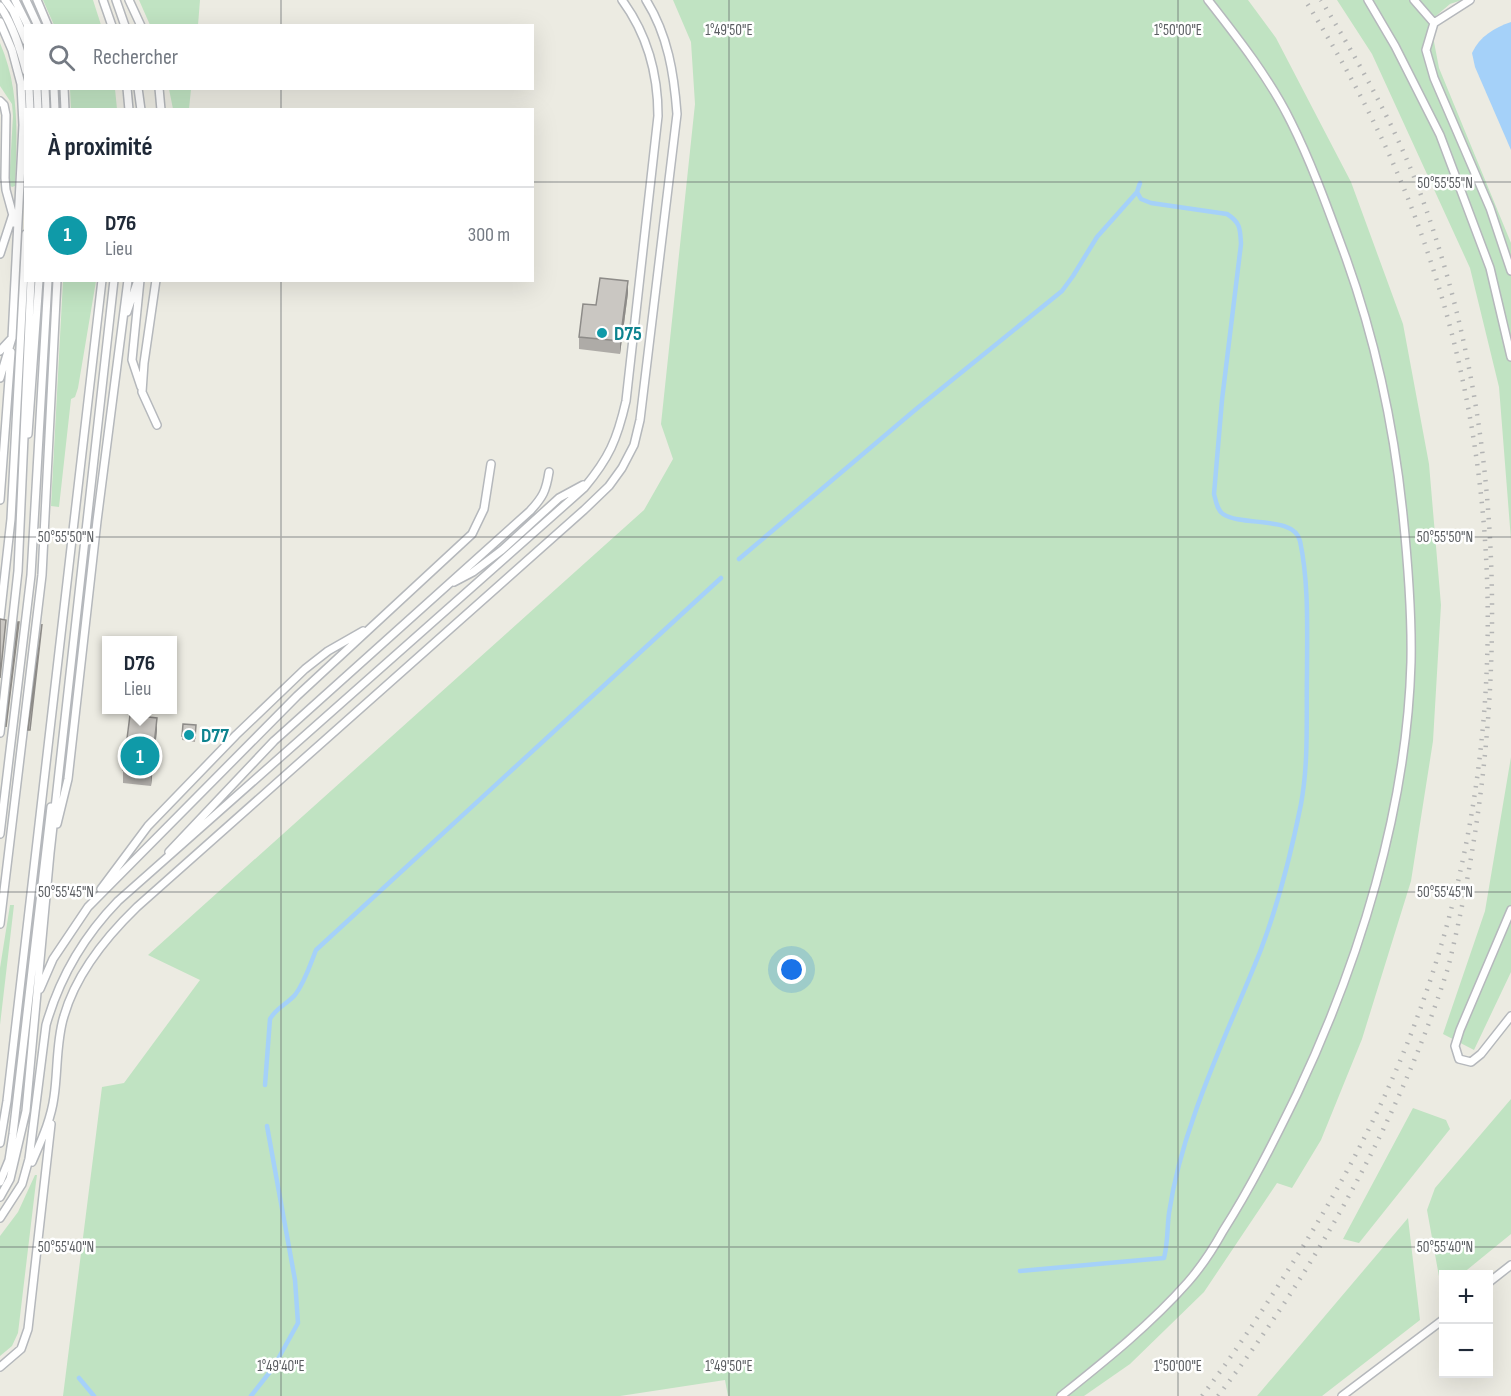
<!DOCTYPE html>
<html lang="fr">
<head>
<meta charset="utf-8">
<style>
  body { margin:0; font-family:"Sofia Sans Condensed",sans-serif; background:#f6f6f7; color:#1f2937 }
  .controls { position:absolute; right:18px; bottom:18px; display:grid; overflow:hidden; border-radius:0px; box-shadow:0 6px 24px #0002 }
  .controls button { width:54px; height:54px; display:grid; place-items:center; padding:0; border:0; border-bottom:2px solid #e0e1e3; background:#fff; color:#1f2937; font:30px sans-serif }
  .you { position:absolute; left:792px; top:970px; width:21px; height:21px; margin:-15px; border:4px solid #fff; border-radius:50%; background:#1a73e8; box-shadow:0 0 0 9px #1a73e833 }
  .badge { display:grid; place-items:center; width:39px; height:39px; border-radius:50%; background:#dd4c37; color:#fff; font-size:20px; font-weight:700 }
  .pin { position:absolute; translate:-50% -50%; border:3px solid #fff; box-shadow:0 2px 6px #0006 }
  .popup { position:absolute; left:102px; top:636px; width:75px; height:78px; box-sizing:border-box; display:grid; place-content:center; border-radius:0px; background:#fff; filter:drop-shadow(0 2px 4px #0005); font-size:20px; white-space:nowrap; color:#747a83 }
  .popup b { font-size:22px; color:#1f2937 }
  .popup::after { content:''; position:absolute; left:50%; top:100%; margin-left:-12px; border:12px solid transparent; border-top-color:#fff }
  .list { margin:0; padding:0; list-style:none }
  h2 { display:flex; justify-content:space-between; align-items:center; height:78px; margin:0; padding:0 24px; font-size:26px }
  h2 small { font-size:20px; font-weight:400; color:#747a83 }
  .list li { display:grid; grid-template-columns:39px 1fr auto; gap:18px; align-items:center; box-sizing:border-box; height:96px; padding:0 24px; border-top:2px solid #e0e1e3 }
  .list b { display:block; font-size:22px; white-space:nowrap }
  .list p { margin:0; font-size:20px; white-space:nowrap; color:#747a83 }
  .list em { font-size:20px; font-style:normal; color:#747a83 }
  .icon { flex:none; width:33px; height:33px; fill:none; stroke:currentColor; stroke-width:2; stroke-linecap:round; stroke-linejoin:round }
  .map { position:relative; flex:none; width:1511px; height:1396px; overflow:hidden }
  .search { position:absolute; background:#fff; box-shadow:0 6px 24px #0002; left:24px; top:24px; width:510px; height:66px; display:flex; align-items:center; gap:15px; box-sizing:border-box; padding:0 21px; border-radius:0px; color:#747a83; font-size:22px }
  .panel { position:absolute; background:#fff; box-shadow:0 6px 24px #0002; left:24px; top:108px; width:510px; height:174px; border-radius:0px }
  .map>svg:first-child { display:block }
  .green { fill:#c0e3c2 }
  .water { fill:#a5d1f9 }
  .lines { fill:none; stroke-linecap:round; stroke-linejoin:round }
  .stream { stroke:#a5d1f9; stroke-width:4.5 }
  .lane-casing { stroke:#b5b8bc; stroke-width:10 }
  .lane { stroke:#fff; stroke-width:7 }
  .rail { stroke:#b3b4b4; stroke-width:4.5; stroke-dasharray:1.5 8; stroke-linecap:butt }
  .wall { fill:#aeaba7 }
  .shaded-wall { fill:#8d8b88 }
  .building { fill:#cac7c2; stroke:#8d8b88; stroke-width:1.5 }
  .ticks { fill:none; stroke:#5b5e62; stroke-width:1.5; stroke-opacity:0.45 }
  .culture-dot { fill:#0f9aa8; stroke:#fff; stroke-width:2 }
  .labels { text-anchor:middle; stroke-width:5; stroke-linejoin:round; paint-order:stroke }
  .culture-label { font-size:20px; font-weight:bold; fill:#0d838f; stroke:#fff; text-anchor:start }
  .ticks-label { font-size:15px; text-anchor:middle; fill:#5b5e62; stroke:#fff; stroke-width:5; stroke-linejoin:round; paint-order:stroke }
</style>
</head>
<body>
<div class="map">
<svg width="1511" height="1396" viewBox="0 0 1511 1396">
  <rect width="100%" height="100%" fill="#ecebe2"/>
  <!-- green -->
  <path class="green" d="M43 0H93L101 25H54Z
    M139 0H200L198 25H150Z
    M673 0H1248L1276 38 1351 182 1403 324 1429 464 1441 605 1433 741 1411 881 1362 1039 1321 1140 1292 1188 1277 1183 1204 1292 1130 1364 1084 1396H728L725 1380 620 1396H63L102 1087 124 1083 200 980 148 955 644 510 673 459 661 424 695 104 691 42Z
    M1337 0H1462L1450 4 1430 21 1439 68 1511 243V540L1499 387 1470 268 1372 54Z
    M0 43C20 89 17 137 15 186L12 187 9 185 13 116 12 104 0 86Z
    M70 89H115L117 109H71Z
    M169 89H191L189 109H173Z
    M63 281H96L78 388 75 397 71 399 59 507 51 506Z
    M1511 757V972L1474 1050 1443 1034 1485 911Z
    M10 905H14L0 1025V968Z
    M1511 1099V1234L1462 1274H1444L1443 1281 1440 1282 1427 1210 1435 1188Z
    M1413 1108 1446 1120 1450 1129 1359 1243 1343 1239Z
    M35 1175H37L36 1182 18 1333 12 1346 0 1356V1236L18 1212Z
    M1408 1218 1420 1320 1322 1396H1257Z"/>
  <!-- water -->
  <path class="water" d="M1511 22V150L1475 67 1472 53C1480 36 1494 28 1511 22Z"/>
  <g class="lines">
    <!-- stream -->
    <path class="stream" d="M739 559 915 410 1062 291 1073 276 1097 237 1137 192 1140 183
      M265 1085 270 1019C276 1008 287 1004 295 995 305 982 310 965 316 950L721 578
      M1020 1271 1164 1258C1168 1243 1167 1228 1169 1213 1174 1180 1183 1147 1194 1116 1213 1060 1238 1007 1260 952 1278 905 1291 854 1301 804 1309 761 1306 716 1307 672 1307 630 1309 583 1300 541 1294 515 1242 527 1223 514 1217 510 1216 501 1214 494L1222 400 1241 244C1240 229 1241 223 1227 214L1151 203 1141 199 1137 192
      M79 1378 94 1396
      M251 1396 273 1368 298 1323 295 1280 267 1126"/>
    <defs>
      <path id="lane" d="M5 0 13 11 26 41
        M15 0 28 26
        M26 0 38 26
        M37 0 48 26
        M103 0 112 26
        M116 0 125 26
        M129 0 141 26
        M1368 0 1395 46 1440 135 1490 268 1511 357
        M1414 0 1434 23 1470 0
        M0 6C13 25 20 48 26 71
        M0 22 12 50 21 84 23 125 12 338 0 378
        M1434 23 1426 50 1434 78 1490 208 1511 271
        M29 88 30 110
        M37 88 38 110
        M45 88 46 110
        M54 88 55 110
        M64 88 65 110
        M127 88 129 110
        M138 88 141 110
        M159 88 161 110
        M0 101 4 105 6 115 5 178 6 190 15 223
        M0 254 13 214
        M140 280 132 360 141 387
        M156 280 144 363 142 392 157 425
        M127 312 137 283
        M0 351 10 340
        M28 434 39 280
        M0 500 11 352
        M454 582 473 572 502 550 559 498 583 485
        M0 618 11 519 26 234
        M0 733 18 571 31 280
        M57 824 68 779 97 521 128 280
        M0 834 31 575 48 280
        M169 852 274 741 530 511C543 497 546 491 549 472
        M101 889 148 826 236 735 305 669 328 651 363 631
        M1511 910 1460 1030 1455 1046 1459 1059 1471 1062 1481 1054 1511 1016
        M0 924 42 575 57 280
        M40 989 53 959 88 907 297 696 472 534 484 509 491 464
        M0 1143 7 1101 102 280
        M32 1162C41 1141 51 1120 54 1097 58 1071 56 1041 64 1016 76 974 107 936 137 907L584 510 609 486 622 468 634 445 640 420 677 114C674 74 668 35 646 0
        M0 1182 9 1160 13 1134 51 807
        M0 1197 10 1179 26 1111 50 853 114 280
        M0 1218 22 1184 29 1159 46 1025C60 976 83 937 118 901L584 488C609 458 617 440 626 401L658 116C658 74 647 34 622 0
        M1488 1283 1511 1265
        M0 1367 21 1349 28 1329 51 1124
        M1061 1396C1106 1360 1150 1325 1188 1282 1202 1266 1213 1249 1223 1231 1251 1187 1274 1141 1297 1094 1359 963 1407 809 1411 662 1412 613 1408 564 1403 515 1394 427 1376 342 1346 258 1329 212 1313 166 1291 122 1270 79 1237 37 1208 0
        M1342 1396 1444 1319"/>
    </defs>
    <!-- lane casing -->
    <use href="#lane" class="lane-casing"/>
    <!-- lane -->
    <use href="#lane" class="lane"/>
    <!-- rail -->
    <path class="rail" d="M1202 1396C1231 1358 1257 1319 1283 1278 1336 1196 1383 1110 1417 1018 1510 768 1511 486 1422 236 1393 153 1352 75 1305 0
      M1218 1396C1315 1270 1400 1119 1448 968 1511 713 1511 434 1418 187 1393 122 1357 59 1321 0"/>
  </g>
  <!-- wall -->
  <path class="wall" d="M628 293 620 354 579 349V337L596 305Z
    M196 729 195 742 182 740V736Z
    M157 730 151 786 123 783V770Z"/>
  <!-- shaded-wall -->
  <path class="shaded-wall" d="M628 281V293L620 354V341Z
    M157 718V730L151 786V773Z"/>
  <!-- building -->
  <path class="building" d="M600 278 628 281 620 341 579 337 583 304 596 305Z
    M0 619 6 620 0 678Z
    M18 622H19L6 727Z
    M42 624 30 730H28Z
    M130 715 157 718 151 773 123 770Z
    M183 724 196 725 195 738 182 736Z"/>
  <!-- ticks -->
  <path class="ticks" d="M281 0V26M729 0V1396M1178 0V1396M281 88V110M0 182H26M532 182H1511M281 280V1396M0 537H1511M0 892H1511M0 1247H1511"/>
  <!-- markers -->
  <g class="culture-dot">
    <circle cx="602" cy="333" r="6"/>
    <circle cx="189" cy="735" r="6"/>
  </g>
  <g class="labels">
    <!-- culture labels -->
    <g class="culture-label">
      <text x="614" y="340">D75</text>
      <text x="201" y="742">D77</text>
    </g>
  </g>
  <g class="ticks-label">
    <text x="729" y="35">1°49'50"E</text>
    <text x="1178" y="35">1°50'00"E</text>
    <text x="1445" y="188">50°55'55"N</text>
    <text x="66" y="542">50°55'50"N</text>
    <text x="1445" y="542">50°55'50"N</text>
    <text x="66" y="897">50°55'45"N</text>
    <text x="1445" y="897">50°55'45"N</text>
    <text x="66" y="1252">50°55'40"N</text>
    <text x="1445" y="1252">50°55'40"N</text>
    <text x="281" y="1371">1°49'40"E</text>
    <text x="729" y="1371">1°49'50"E</text>
    <text x="1178" y="1371">1°50'00"E</text>
  </g>
</svg>
<div class="controls">
<button>+</button>
<button>−</button>
</div>
<div class="you"></div>
<div class="pin badge" style="left:140px;top:756px;background:#0f9aa8">1</div>
<div class="popup"><b>D76</b>Lieu</div>
<div class="search"><svg class="icon" aria-label="search" viewBox="0 0 24 24"><circle cx="10" cy="10" r="6"/><path d="M15 15l6 6"/></svg>Rechercher</div>
<section class="panel">
<h2>À proximité<small></small></h2>
<ul class="list">
<li><span class="badge" style="background:#0f9aa8">1</span><div><b>D76</b><p>Lieu</p></div><em>300 m</em></li>
</ul>
</section>
</div>
</body>
</html>
